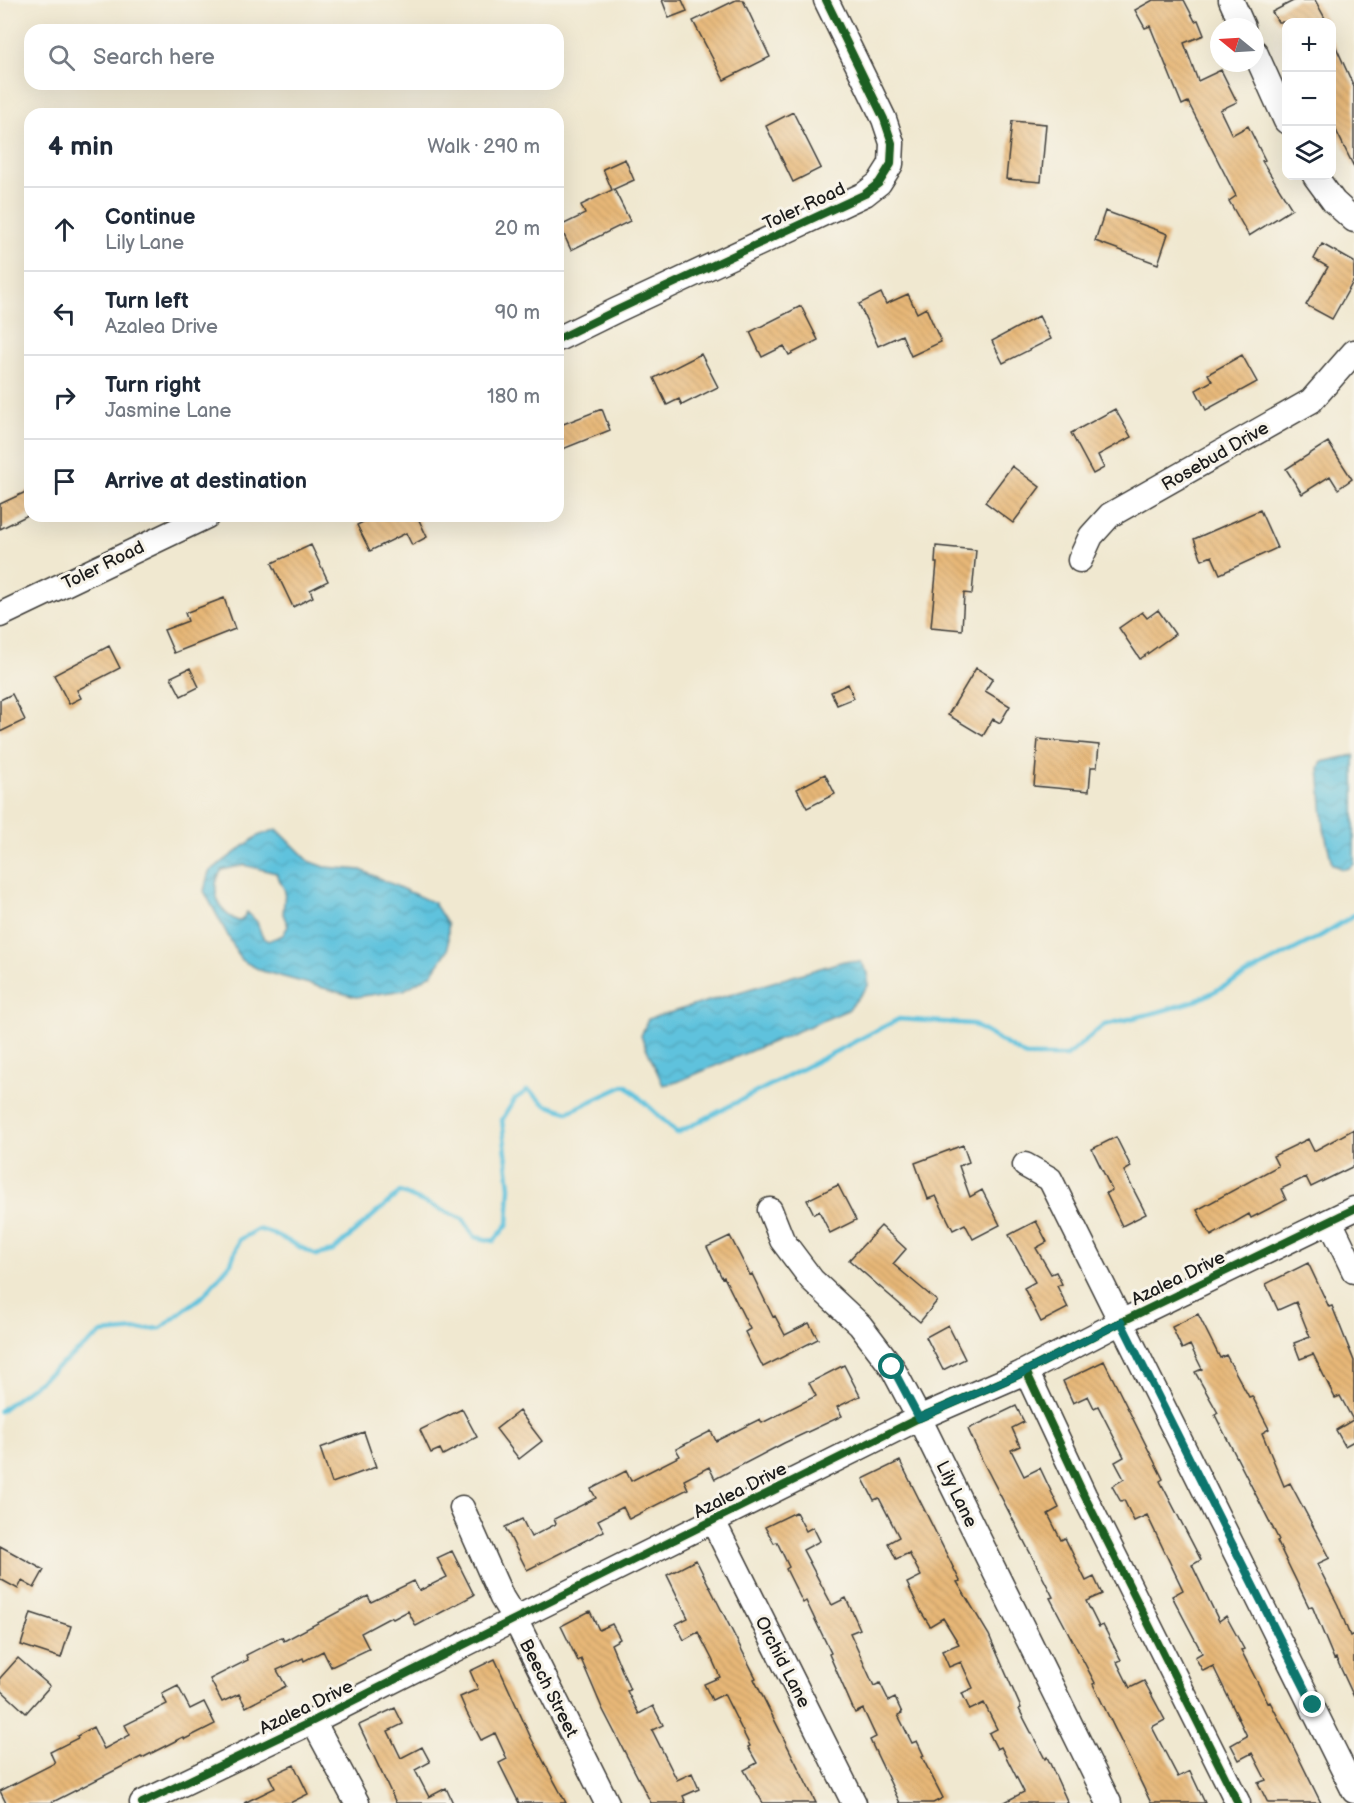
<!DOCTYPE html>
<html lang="en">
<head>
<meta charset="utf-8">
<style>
  body { margin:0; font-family:"Balsamiq Sans",sans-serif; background:#f2f2f3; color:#1f2937 }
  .controls { position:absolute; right:18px; top:18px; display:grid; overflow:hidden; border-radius:12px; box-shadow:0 6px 24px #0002 }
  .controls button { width:54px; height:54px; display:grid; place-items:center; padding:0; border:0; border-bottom:2px solid #e0e1e3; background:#fff; color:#1f2937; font:30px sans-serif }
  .compass { position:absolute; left:1210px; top:18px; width:54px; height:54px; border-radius:50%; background:#fff; box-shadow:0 6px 24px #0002; rotate:288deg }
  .stop { position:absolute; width:18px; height:18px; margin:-14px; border:4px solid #0f766e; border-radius:50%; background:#fff }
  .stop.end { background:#0f766e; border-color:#fff; box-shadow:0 2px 6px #0008 }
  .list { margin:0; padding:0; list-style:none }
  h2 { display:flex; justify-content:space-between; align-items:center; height:78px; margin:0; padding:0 24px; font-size:26px }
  h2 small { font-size:20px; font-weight:400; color:#747a83 }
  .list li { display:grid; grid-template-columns:39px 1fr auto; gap:18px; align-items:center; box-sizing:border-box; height:84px; padding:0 24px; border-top:2px solid #e0e1e3 }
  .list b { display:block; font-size:22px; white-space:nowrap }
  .list p { margin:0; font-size:20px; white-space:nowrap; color:#747a83 }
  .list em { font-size:20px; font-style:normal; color:#747a83 }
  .icon { flex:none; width:33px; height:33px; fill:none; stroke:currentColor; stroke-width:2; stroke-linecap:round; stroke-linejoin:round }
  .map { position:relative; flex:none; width:1354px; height:1803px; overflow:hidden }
  .search { position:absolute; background:#fff; box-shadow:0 6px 24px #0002; left:24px; top:24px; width:540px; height:66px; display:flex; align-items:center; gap:15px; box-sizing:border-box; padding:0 21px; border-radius:18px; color:#747a83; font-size:22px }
  .panel { position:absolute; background:#fff; box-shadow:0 6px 24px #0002; left:24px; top:108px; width:540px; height:414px; border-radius:18px }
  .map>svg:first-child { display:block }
  .water { fill:url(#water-waves); stroke:#3e6f7c; stroke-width:1.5; fill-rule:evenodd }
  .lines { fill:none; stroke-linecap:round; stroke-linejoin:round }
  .stream { stroke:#5fc2dd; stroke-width:4.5 }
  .building { fill:url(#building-back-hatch) }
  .minor-casing { stroke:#3c3b37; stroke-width:27 }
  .minor { stroke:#fff; stroke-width:24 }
  .cycleway-casing { stroke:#f7f3e8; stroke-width:11 }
  .cycleway { stroke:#1b5e20; stroke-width:8 }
  .route { stroke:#0f766e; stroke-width:8 }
  .labels { text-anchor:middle; stroke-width:6; stroke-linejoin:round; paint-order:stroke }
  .street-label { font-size:18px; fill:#1c1c1c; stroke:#f7f3e8 }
</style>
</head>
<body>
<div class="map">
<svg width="1354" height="1803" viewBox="0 0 1354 1803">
  <defs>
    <pattern id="water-waves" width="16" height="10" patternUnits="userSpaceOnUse" patternTransform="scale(1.5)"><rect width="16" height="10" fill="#5fc2dd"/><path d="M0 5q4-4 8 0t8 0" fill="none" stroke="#52a6bd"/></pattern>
    <pattern id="building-back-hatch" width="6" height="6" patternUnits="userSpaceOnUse" patternTransform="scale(1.5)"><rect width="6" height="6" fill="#e7b777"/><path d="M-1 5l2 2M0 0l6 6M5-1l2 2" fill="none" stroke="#c69d66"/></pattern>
  </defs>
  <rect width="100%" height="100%" fill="#f7f3e8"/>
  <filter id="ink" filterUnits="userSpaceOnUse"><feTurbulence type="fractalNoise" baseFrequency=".0167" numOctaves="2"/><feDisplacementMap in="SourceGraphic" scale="12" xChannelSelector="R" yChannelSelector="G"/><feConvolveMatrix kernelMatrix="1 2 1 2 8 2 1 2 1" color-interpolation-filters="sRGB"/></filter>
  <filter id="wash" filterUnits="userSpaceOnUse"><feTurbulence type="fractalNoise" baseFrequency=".008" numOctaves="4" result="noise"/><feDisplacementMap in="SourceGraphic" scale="24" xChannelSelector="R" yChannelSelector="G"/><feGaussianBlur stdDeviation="1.35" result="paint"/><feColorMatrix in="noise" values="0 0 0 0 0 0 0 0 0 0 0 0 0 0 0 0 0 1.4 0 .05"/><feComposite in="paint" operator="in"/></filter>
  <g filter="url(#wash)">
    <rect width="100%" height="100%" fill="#f0e8d0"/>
    <!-- water -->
    <path class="water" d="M1354 755V864C1346 872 1341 869 1332 864L1324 829 1319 768 1322 762Z
      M277 829 309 861 325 867 361 870 434 903 448 925V950L432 974 404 990 356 997 262 971 241 960 204 891 209 872 258 836ZM244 865 276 873 285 891 283 914 288 926 283 935 268 941 262 936 257 922 247 912 242 920 238 921C218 913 209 888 222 870Z
      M844 961 861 962 868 973V986L848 1010 677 1082 663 1085 641 1036 648 1019Z"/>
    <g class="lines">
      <!-- stream -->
      <path class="stream" d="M0 1411 102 1333 161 1328 204 1295 231 1263 239 1240 258 1229 274 1234 316 1255 333 1251 400 1192 463 1219 475 1237 494 1241 508 1224 510 1187 502 1120 515 1099 528 1090 546 1105 568 1112 626 1085 677 1133 899 1019 972 1024 1026 1056H1067L1104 1025 1158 1012 1198 1000 1322 935 1354 915"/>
    </g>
    <g id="blocks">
      <!-- building -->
      <path class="building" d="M662 0H682L687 11 669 18Z
        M736 0H743L770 57 724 80 693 21Z
        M1153 0H1184L1195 21 1198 20 1204 35 1184 43 1198 81 1221 70 1237 102 1220 110 1232 135 1248 126 1265 160 1262 161 1292 209 1249 236 1229 201 1236 196 1188 102 1182 105 1150 26 1145 28 1135 10Z
        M1295 0H1315L1327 22H1278L1272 12Z
        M1332 38 1354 87V167L1332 122Z
        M793 112 821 168 793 182 766 126Z
        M1012 121 1046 124 1041 182 1006 179Z
        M625 159 634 180 614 189 630 221 571 250 560 226 585 214 581 205 612 190 603 169Z
        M1105 211 1168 234 1158 264 1095 241Z
        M1322 244 1354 262V280L1332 319 1306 305 1328 267 1314 259Z
        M881 293 886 304 908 294 917 313 926 308 941 342 911 356 902 335 878 346 859 304Z
        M801 306 818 340 789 355 784 346 762 357 750 332Z
        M1039 316 1051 339 1003 363 992 341Z
        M701 354 718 387 682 405 679 399 667 405 654 378Z
        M1242 355 1257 382 1206 410 1196 390 1212 381 1208 374Z
        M602 409 610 430 558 451V426Z
        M1115 409 1131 437 1098 455 1104 468 1093 474 1071 433Z
        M1328 442 1352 479 1338 489 1330 476 1302 494 1286 469Z
        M1012 466 1040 487 1013 523 985 502Z
        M30 490V514L0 529V504Z
        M1260 510 1277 548 1220 574 1212 556 1202 560 1194 539Z
        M375 516H417L427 537 412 545 406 533 370 551 357 525Z
        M311 545 328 581 310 590 313 597 293 607 272 563Z
        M936 546 976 550 972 594 964 593 962 630 931 627 937 563H935Z
        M224 598 235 629 174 653 164 630 188 621 185 613Z
        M1158 610 1175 634 1140 659 1119 628 1142 612 1147 618Z
        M109 646 120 668 77 690 81 698 69 704 54 675Z
        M190 668 199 687 181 696 171 677Z
        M976 668 993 678 985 691 1010 706 1000 723 993 719 983 736 948 715Z
        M848 684 854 698 837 705 831 692Z
        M12 694 25 720 0 732V700Z
        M1038 739 1099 745 1097 767H1091L1089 791 1034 786Z
        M825 774 835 794 807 808 797 789Z
        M1354 1129V1166L1311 1187 1306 1177 1281 1189 1286 1200 1251 1218 1249 1214 1211 1236 1197 1210 1278 1166 1273 1156 1308 1139 1314 1151Z
        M1116 1137 1131 1167 1124 1171 1146 1214 1122 1226 1106 1193 1112 1190 1092 1149Z
        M963 1145 969 1162 959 1166 970 1197 982 1190 1000 1225 973 1239 965 1224 953 1230 936 1196 928 1199 915 1163Z
        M838 1185 856 1220 830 1233 819 1211 814 1214 807 1200Z
        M1036 1221 1047 1242 1036 1248 1051 1274 1056 1272 1062 1284 1057 1286 1068 1308 1041 1322 1024 1288 1035 1282 1009 1235Z
        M881 1226 906 1249 893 1264 937 1301 920 1322 849 1260Z
        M730 1236 750 1275 752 1274 773 1317 775 1316 785 1335 809 1323 818 1339 763 1367 745 1332 750 1329 724 1277 722 1278 707 1247Z
        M1308 1263 1329 1307 1332 1306 1354 1361V1441L1345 1446 1336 1430 1353 1420 1340 1396 1335 1398 1313 1354 1300 1359 1294 1343 1310 1337 1296 1302 1278 1310 1266 1284Z
        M1198 1314 1220 1358 1226 1355 1249 1397 1252 1396 1269 1429 1262 1433 1284 1486 1290 1483 1330 1558 1317 1564 1338 1605 1350 1636 1354 1634V1697L1336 1658 1334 1659 1312 1606 1309 1607 1277 1541 1279 1540 1215 1415 1218 1413 1195 1372 1202 1369 1190 1345 1182 1349 1172 1327Z
        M948 1325 965 1359 943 1370 926 1337Z
        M1104 1361 1163 1479 1160 1481 1201 1560 1192 1565 1219 1621 1226 1616 1244 1649 1241 1650 1268 1703 1270 1702 1292 1744 1321 1803H1268L1258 1783 1266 1780 1252 1753 1239 1760 1231 1745 1247 1736 1213 1666 1203 1671 1195 1657 1202 1653 1172 1596 1183 1590 1147 1515 1134 1521 1124 1500 1121 1502 1112 1486 1124 1479 1115 1462 1124 1457 1098 1406 1094 1408 1088 1396 1073 1403 1063 1381Z
        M844 1365 860 1396 837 1407 842 1416 784 1443 715 1479 709 1467 684 1480 688 1489 629 1519 623 1507 598 1520 604 1531 527 1570 505 1527 522 1519 531 1537 556 1524 554 1519 596 1498 591 1489 626 1471 631 1481 680 1456 676 1449 711 1431 716 1441 760 1419 762 1423 816 1396 809 1383Z
        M1016 1406 1024 1422 1012 1428 1020 1446 1011 1450 1024 1476 1040 1468 1059 1508 1048 1514 1061 1540 1065 1538 1086 1581 1094 1577 1102 1594 1086 1601 1099 1627 1103 1625 1121 1660 1117 1662 1130 1688 1144 1681 1165 1720 1152 1727 1178 1777 1190 1771 1205 1803H1151L1093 1684 1095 1683 1050 1598 1053 1597 982 1460 968 1429Z
        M462 1409 477 1437 443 1455 440 1449 431 1453 420 1430Z
        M519 1411 542 1441 519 1459 496 1429Z
        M364 1432 376 1467 332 1483 320 1448Z
        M900 1461 960 1581 957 1582 989 1635 1021 1708 1019 1709 1045 1759 1047 1757 1068 1803H1003L1024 1792 1001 1747 997 1749 989 1733 997 1729 984 1703 970 1710 962 1693 973 1688 961 1662 949 1667 942 1651 959 1644 943 1618 930 1626 921 1612 907 1583 921 1576 909 1553 896 1559 888 1543 899 1537 879 1498 874 1500 863 1479Z
        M796 1512 806 1531 813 1527 820 1541 803 1550 832 1605 846 1598 860 1629 850 1633 874 1686 880 1683 889 1701 895 1698 902 1713 898 1715 912 1743 917 1741 924 1756 922 1757 943 1798 933 1803H900L870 1740 876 1737 863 1709 855 1713 829 1654 831 1653 806 1601 803 1603 786 1569 789 1567 777 1542 774 1543 765 1527Z
        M0 1546 44 1570 34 1588 22 1581 18 1589 0 1579Z
        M452 1551 474 1595 416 1626 408 1611 393 1619 391 1617 361 1633 369 1649 331 1667 323 1651 304 1661 303 1658 277 1670 286 1686 246 1707 239 1694 222 1702 210 1679 248 1660 246 1655 282 1637 284 1641 368 1596 371 1602 414 1581 419 1591 447 1577 437 1558Z
        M696 1560 756 1678 754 1679 816 1803H763L744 1770 757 1763 748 1747 750 1746 724 1694 712 1700 704 1684 720 1677 712 1659 698 1632 684 1640 676 1624 688 1618 667 1575Z
        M590 1611 599 1630 612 1624 620 1639 611 1644 630 1690 627 1691 639 1714 653 1706 663 1725 652 1730 677 1780 692 1773 699 1789 683 1796 686 1803H651L602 1708 581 1659 578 1661 561 1626Z
        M31 1613 71 1626 61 1658 21 1645Z
        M18 1658 50 1686 26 1713 0 1689V1678Z
        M495 1659 531 1738 566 1803H519L499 1763 507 1759 495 1733 481 1740 467 1713 460 1697 478 1689 470 1671Z
        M178 1686 190 1709 204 1702 215 1724 185 1739 183 1737 142 1758 141 1757 51 1803H6L0 1791 55 1763 50 1752 78 1738 77 1736 93 1727 104 1749 130 1735 125 1725 167 1704 162 1694Z
        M395 1708 403 1724 388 1731 401 1758 422 1747 430 1762 415 1770 429 1797 446 1788 453 1803H396L359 1725Z
        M294 1765 308 1794 290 1803H244L275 1788 269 1776Z"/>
    </g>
  </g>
  <g filter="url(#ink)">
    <use href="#blocks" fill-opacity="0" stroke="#3c3b37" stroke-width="1.5"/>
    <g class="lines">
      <defs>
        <path id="minor" d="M1231 0 1243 27
          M1255 52 1286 121
          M1315 176 1334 202 1354 220
          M558 339 617 310 865 194 879 183 891 164 892 143 884 119 826 0
          M1080 560 1091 536 1110 515 1311 401 1354 352
          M0 615 207 516
          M1025 1165 1050 1179 1354 1791
          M770 1210 782 1240 812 1280 860 1325 892 1367 919 1418 1109 1803
          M1330 1221 1354 1271
          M1026 1371 1084 1495 1238 1803
          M462 1508 502 1598 515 1619 607 1803
          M713 1521 854 1803
          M313 1721 357 1803
          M142 1803 313 1721 515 1619 919 1418 1018 1375 1121 1322 1354 1209"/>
      </defs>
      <!-- minor casing -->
      <use href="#minor" class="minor-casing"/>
      <!-- minor -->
      <use href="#minor" class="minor"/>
      <defs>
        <path id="cycleway" d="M558 339 617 310 865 194 879 183 891 164 892 143 884 119 826 0
          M1026 1371 1084 1495 1238 1803
          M142 1803 313 1721 515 1619 919 1418 1018 1375 1121 1322 1354 1209"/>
      </defs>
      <!-- cycleway casing -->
      <use href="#cycleway" class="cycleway-casing"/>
      <!-- cycleway -->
      <use href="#cycleway" class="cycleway"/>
    </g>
  </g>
  <g class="lines" filter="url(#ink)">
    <!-- route -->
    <path class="route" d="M892 1367 919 1418 1018 1375 1121 1322 1313 1705"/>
  </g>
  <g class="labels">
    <!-- street labels -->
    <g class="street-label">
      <text transform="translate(804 206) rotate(-25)" y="6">Toler Road</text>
      <text transform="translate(1215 456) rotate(-30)" y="6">Rosebud Drive</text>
      <text transform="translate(103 565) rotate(-26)" y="6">Toler Road</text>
      <text transform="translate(1178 1278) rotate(-26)" y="6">Azalea Drive</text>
      <text transform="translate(740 1490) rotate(-27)" y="6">Azalea Drive</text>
      <text transform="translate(957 1494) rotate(64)" y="6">Lily Lane</text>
      <text transform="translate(783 1662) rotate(63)" y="6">Orchid Lane</text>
      <text transform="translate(549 1688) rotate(63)" y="6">Beech Street</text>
      <text transform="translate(306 1707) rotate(-26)" y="6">Azalea Drive</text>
    </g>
  </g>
</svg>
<div class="controls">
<button>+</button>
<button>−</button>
<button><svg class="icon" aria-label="layers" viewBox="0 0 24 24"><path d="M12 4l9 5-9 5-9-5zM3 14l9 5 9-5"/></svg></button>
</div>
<svg class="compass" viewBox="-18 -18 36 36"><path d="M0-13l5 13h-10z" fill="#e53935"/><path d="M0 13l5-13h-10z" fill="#747a83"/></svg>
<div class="stop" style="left:892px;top:1367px"></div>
<div class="stop end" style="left:1313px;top:1705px"></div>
<div class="search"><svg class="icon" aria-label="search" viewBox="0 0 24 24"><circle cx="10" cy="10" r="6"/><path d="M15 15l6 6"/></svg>Search here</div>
<section class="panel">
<h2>4 min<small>Walk · 290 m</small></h2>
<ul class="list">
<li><svg class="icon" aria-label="ahead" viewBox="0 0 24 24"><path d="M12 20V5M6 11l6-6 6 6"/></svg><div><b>Continue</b><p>Lily Lane</p></div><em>20 m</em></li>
<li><svg class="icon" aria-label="left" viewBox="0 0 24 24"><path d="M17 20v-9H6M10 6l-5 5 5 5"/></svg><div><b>Turn left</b><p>Azalea Drive</p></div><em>90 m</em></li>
<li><svg class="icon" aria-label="right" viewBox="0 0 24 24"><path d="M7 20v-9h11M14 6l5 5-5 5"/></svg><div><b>Turn right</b><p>Jasmine Lane</p></div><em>180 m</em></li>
<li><svg class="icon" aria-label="arrive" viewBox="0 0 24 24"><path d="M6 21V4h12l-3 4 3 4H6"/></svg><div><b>Arrive at destination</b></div></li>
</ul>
</section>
</div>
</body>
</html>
